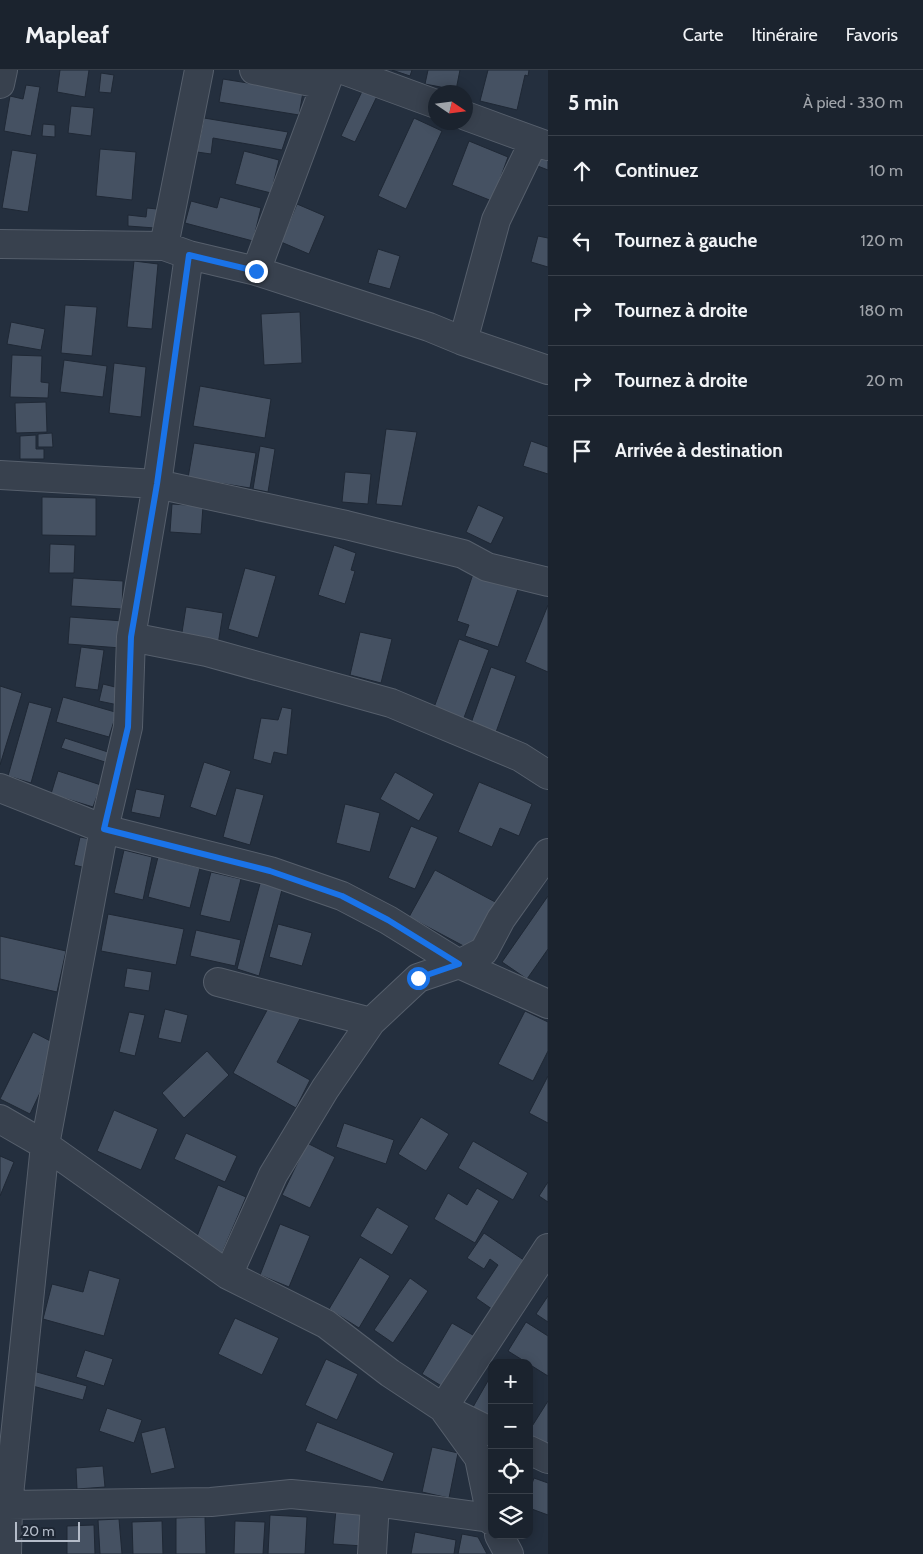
<!DOCTYPE html>
<html lang="fr">
<head>
<meta charset="utf-8">
<style>
  body { margin:0; font-family:Cabin,sans-serif; background:#282f3a; color:#f1f3f6 }
  .controls { position:absolute; right:15px; bottom:15px; display:grid; overflow:hidden; border-radius:10px; box-shadow:0 2px 12px #0003 }
  .controls button { width:45px; height:45px; display:grid; place-items:center; padding:0; border:0; border-bottom:1px solid #39404a; background:#1b232e; color:#f1f3f6; font:25px sans-serif }
  .compass { position:absolute; left:428px; top:15px; width:45px; height:45px; border-radius:50%; background:#1b232e; box-shadow:0 2px 12px #0003; rotate:103deg }
  .scale { position:absolute; left:15px; bottom:12px; width:65px; box-sizing:border-box; padding-left:5px; border:2px solid #b4bcc9; border-top:0; font-size:14px; line-height:18px; white-space:nowrap; color:#b4bcc9; -webkit-text-stroke:4px #1d2633; paint-order:stroke }
  .stop { position:absolute; width:15px; height:15px; margin:-11px; border:4px solid #1a73e8; border-radius:50%; background:#fff }
  .stop.end { background:#1a73e8; border-color:#fff; box-shadow:0 1px 5px #0008 }
  .list { margin:0; padding:0; list-style:none }
  h2 { display:flex; justify-content:space-between; align-items:center; height:65px; margin:0; padding:0 20px; font-size:21px }
  h2 small { font-size:16px; font-weight:400; color:#a0a4aa }
  .list li { display:grid; grid-template-columns:32px 1fr auto; gap:15px; align-items:center; box-sizing:border-box; height:70px; padding:0 20px; border-top:1px solid #39404a }
  .list b { display:block; font-size:19px; white-space:nowrap }
  .list em { font-size:16px; font-style:normal; color:#a0a4aa }
  .icon { flex:none; width:28px; height:28px; fill:none; stroke:currentColor; stroke-width:2; stroke-linecap:round; stroke-linejoin:round }
  .map { position:relative; flex:none; width:548px; height:1484px; overflow:hidden }
  header { display:flex; align-items:center; gap:30px; box-sizing:border-box; height:70px; padding:0 25px; background:#1b232e; border-bottom:1px solid #39404a }
  header strong { font-size:24px }
  nav { display:flex; gap:28px; margin-inline-start:auto; font-size:18px }
  main { display:flex }
  aside { flex:1; background:#1b232e }
  .map>svg:first-child { display:block }
  .building { fill:#455162; stroke:#1f2835 }
  .lines { fill:none; stroke-linecap:round; stroke-linejoin:round }
  .minor-casing { stroke:#565f6c; stroke-width:30 }
  .minor { stroke:#38414e; stroke-width:28 }
  .route { stroke:#1a73e8; stroke-width:6 }
</style>
</head>
<body>
<header>
<strong>Mapleaf</strong>
<nav><a>Carte</a><a>Itinéraire</a><a>Favoris</a></nav>
</header>
<main>
<div class="map">
<svg width="548" height="1484" viewBox="0 0 548 1484">
  <rect width="100%" height="100%" fill="#242f3e"/>
  <!-- building -->
  <path class="building" d="M60 0H89L85 27 57 22Z
    M392 0H412L410 6Z
    M428 0H460L456 20 425 14Z
    M488 0H529L528 6 525 5 517 40 480 31Z
    M101 3 114 5 111 23 99 22Z
    M223 9 303 22 299 45 219 32Z
    M26 15 40 17 31 66 4 61 10 26 23 29Z
    M365 15 379 22 355 72 341 66Z
    M71 36 94 38 91 66 68 63Z
    M204 48 288 62 282 80 213 68 211 84 197 82Z
    M414 48 442 61 406 139 378 126Z
    M43 54 55 55V67L42 66Z
    M469 71 508 87 492 131 452 115Z
    M541 78 548 81V100L535 95Z
    M100 79 136 82 132 130 96 126Z
    M12 80 37 84 28 142 2 138Z
    M244 81 279 90 271 123 235 114Z
    M220 127 261 138 253 171 185 153 191 131 217 138Z
    M297 134 325 146 309 184 281 172Z
    M147 138 157 139 155 158 128 156V145L146 147Z
    M538 166 548 168V197L531 192Z
    M378 179 400 186 390 219 368 213Z
    M134 191 158 194 152 259 127 257Z
    M65 235 97 237 92 286 61 283Z
    M300 242 302 293 264 295 261 244Z
    M11 252 45 259 41 280 7 274Z
    M12 285 42 286 41 312 49 313 48 328 10 327Z
    M64 290 107 296 103 327 60 322Z
    M114 293 146 297 141 347 109 343Z
    M200 316 271 329 265 368 193 356Z
    M46 332 47 362 16 363 15 333Z
    M386 359 417 362 402 436 376 434Z
    M52 363 53 377H38V364Z
    M36 365V379H44V389H20V366Z
    M531 371 548 377V404L523 396Z
    M194 373 256 383 250 418 188 408Z
    M260 376 275 379 268 422 253 419Z
    M345 402 371 404 368 434 342 432Z
    M42 427 96 428V466L42 465Z
    M172 434 203 436 201 464 170 462Z
    M478 435 504 447 491 474 466 462Z
    M50 474 75 475 74 503H49Z
    M334 475 356 483 351 500 355 501 345 534 318 525Z
    M245 498 276 506 258 568 228 559Z
    M473 504 518 519 498 577 465 566 469 555 457 551Z
    M73 508 123 511 122 539 71 536Z
    M548 535V602L525 592Z
    M186 537 223 543 217 581 180 575Z
    M70 547 123 551 121 578 68 574Z
    M360 562 392 569 381 613 350 605Z
    M459 569 489 580 462 653 432 643Z
    M81 577 104 580 98 620 75 617Z
    M491 597 516 606 495 665 470 656Z
    M103 614 127 620 123 636 99 631Z
    M0 616 22 623 0 695Z
    M63 627 122 644 120 653 114 651 109 667 56 652Z
    M29 632 52 638 31 713 8 706Z
    M282 637 292 639 287 685 274 682 271 694 253 689 261 648 278 650Z
    M65 668 111 683 108 693 61 678Z
    M204 692 231 701 216 746 190 737Z
    M58 701 101 715 93 737 51 724Z
    M395 702 434 724 419 751 380 729Z
    M479 712 532 734 519 766 500 758 492 777 458 762Z
    M236 718 264 725 250 775 223 767Z
    M136 719 165 725 160 748 131 742Z
    M345 734 380 743 370 782 336 773Z
    M411 756 438 767 415 819 388 808Z
    M80 767 96 770 90 799 74 795Z
    M124 780 152 787 143 830 114 823Z
    M158 787 200 798 190 838 148 827Z
    M435 800 499 834 473 881 409 847Z
    M211 802 241 809 230 852 200 845Z
    M261 810 283 816 259 906 237 899Z
    M548 826V879L527 909 502 892Z
    M108 844 184 859 176 895 101 881Z
    M278 854 312 863 302 896 269 887Z
    M196 860 241 870 235 896 190 886Z
    M0 866 66 881 57 922 0 909Z
    M127 898 152 902 149 921 124 917Z
    M272 931 301 947 277 992 310 1010 296 1038 233 1003Z
    M165 939 188 945 181 973 158 968Z
    M525 941 548 952V981L533 1011 498 994Z
    M129 942 145 945 135 986 119 982Z
    M33 962 58 975 43 1005 47 1008 30 1044 0 1029Z
    M207 981 229 1005 184 1048 162 1023Z
    M548 1006V1053L529 1043Z
    M114 1040 158 1059 141 1100 97 1081Z
    M421 1047 449 1064 426 1101 398 1084Z
    M344 1053 394 1070 386 1094 336 1077Z
    M186 1063 237 1086 225 1112 174 1089Z
    M473 1071 528 1103 513 1130 458 1098Z
    M307 1073 335 1087 310 1138 282 1125Z
    M0 1086 14 1092 0 1126Z
    M548 1112V1132L539 1126Z
    M218 1115 246 1127 222 1183 195 1171Z
    M477 1118 499 1131 475 1173 434 1149 448 1123 467 1135Z
    M377 1137 409 1156 392 1185 360 1166Z
    M280 1154 310 1166 289 1217 260 1205Z
    M484 1163 531 1195 499 1244 476 1228 498 1195 490 1189 484 1199 467 1188Z
    M360 1187 390 1206 359 1258 329 1239Z
    M89 1200 120 1209 104 1266 43 1249 52 1214 83 1222Z
    M410 1208 428 1221 393 1273 374 1260Z
    M548 1226V1252L536 1244Z
    M235 1248 279 1268 262 1305 218 1284Z
    M526 1252 548 1266V1306L508 1281Z
    M452 1253 478 1268 448 1320 422 1304Z
    M85 1280 113 1289 104 1316 76 1307Z
    M326 1289 358 1304 337 1350 305 1335Z
    M26 1299 87 1316 83 1330 22 1313Z
    M489 1309 492 1311V1357L469 1344Z
    M548 1331V1384L529 1372V1361Z
    M107 1338 142 1350 134 1373 99 1361Z
    M317 1352 394 1383 383 1412 305 1381Z
    M165 1357 175 1398 151 1404 141 1363Z
    M432 1377 458 1383 449 1428 422 1422Z
    M103 1396 105 1417 77 1419 76 1398Z
    M534 1408 548 1413V1445L529 1438V1422Z
    M336 1439 366 1441 363 1476 333 1474Z
    M270 1445 307 1447 305 1484H268Z
    M205 1447 206 1484H176V1448Z
    M119 1449 122 1484H100L98 1450Z
    M162 1451 163 1484H133L132 1452Z
    M235 1451 265 1452 263 1484H234Z
    M94 1455 95 1484H67V1456Z
    M415 1462 456 1470 454 1484H411Z
    M462 1464 478 1467 487 1484H458Z"/>
  <g class="lines">
    <defs>
      <path id="minor" d="M254 0 325 15
        M343 0 436 34
        M0 14 3 0
        M466 46 548 76
        M0 174 164 176 189 185 256 201 429 257 463 271 548 300
        M164 176 199 0
        M256 201 331 0
        M463 271 496 150 534 71
        M0 405 157 414 346 455 463 484 487 497 548 512
        M131 567 207 582 391 633 520 687 548 705
        M0 718 104 759 270 801 342 826 388 850 459 894 548 934
        M218 912 371 952
        M0 1049 45 1075 228 1205 326 1254 390 1303 443 1338 492 1362
        M228 1205 273 1105 325 1019 371 952 418 908 459 894 484 881 501 849 548 783
        M443 1338 548 1178
        M445 1341 479 1388 492 1451
        M529 1380 548 1389
        M0 1439 8 1435 211 1432 291 1424 375 1432 490 1448
        M499 1465 509 1484
        M7 1484 8 1435 45 1075 104 759 128 657 131 567 157 414 189 185
        M372 1484 375 1432"/>
    </defs>
    <!-- minor casing -->
    <use href="#minor" class="minor-casing"/>
    <!-- minor -->
    <use href="#minor" class="minor"/>
  </g>
  <g class="lines">
    <!-- route -->
    <path class="route" d="M256 201 189 185 157 414 131 567 128 657 104 759 270 801 342 826 388 850 459 894 418 908"/>
  </g>
</svg>
<div class="controls">
<button>+</button>
<button>−</button>
<button><svg class="icon" aria-label="locate" viewBox="0 0 24 24"><circle cx="12" cy="12" r="6"/><path d="M12 2v4M12 18v4M2 12h4M18 12h4"/></svg></button>
<button><svg class="icon" aria-label="layers" viewBox="0 0 24 24"><path d="M12 4l9 5-9 5-9-5zM3 14l9 5 9-5"/></svg></button>
</div>
<svg class="compass" viewBox="-18 -18 36 36"><path d="M0-13l5 13h-10z" fill="#e53935"/><path d="M0 13l5-13h-10z" fill="#a0a4aa"/></svg>
<div class="scale">20 m</div>
<div class="stop" style="left:418px;top:908px"></div>
<div class="stop end" style="left:256px;top:201px"></div>
</div>
<aside>
<h2>5 min<small>À pied · 330 m</small></h2>
<ul class="list">
<li><svg class="icon" aria-label="ahead" viewBox="0 0 24 24"><path d="M12 20V5M6 11l6-6 6 6"/></svg><div><b>Continuez</b></div><em>10 m</em></li>
<li><svg class="icon" aria-label="left" viewBox="0 0 24 24"><path d="M17 20v-9H6M10 6l-5 5 5 5"/></svg><div><b>Tournez à gauche</b></div><em>120 m</em></li>
<li><svg class="icon" aria-label="right" viewBox="0 0 24 24"><path d="M7 20v-9h11M14 6l5 5-5 5"/></svg><div><b>Tournez à droite</b></div><em>180 m</em></li>
<li><svg class="icon" aria-label="right" viewBox="0 0 24 24"><path d="M7 20v-9h11M14 6l5 5-5 5"/></svg><div><b>Tournez à droite</b></div><em>20 m</em></li>
<li><svg class="icon" aria-label="arrive" viewBox="0 0 24 24"><path d="M6 21V4h12l-3 4 3 4H6"/></svg><div><b>Arrivée à destination</b></div></li>
</ul>
</aside>
</main>
</body>
</html>
